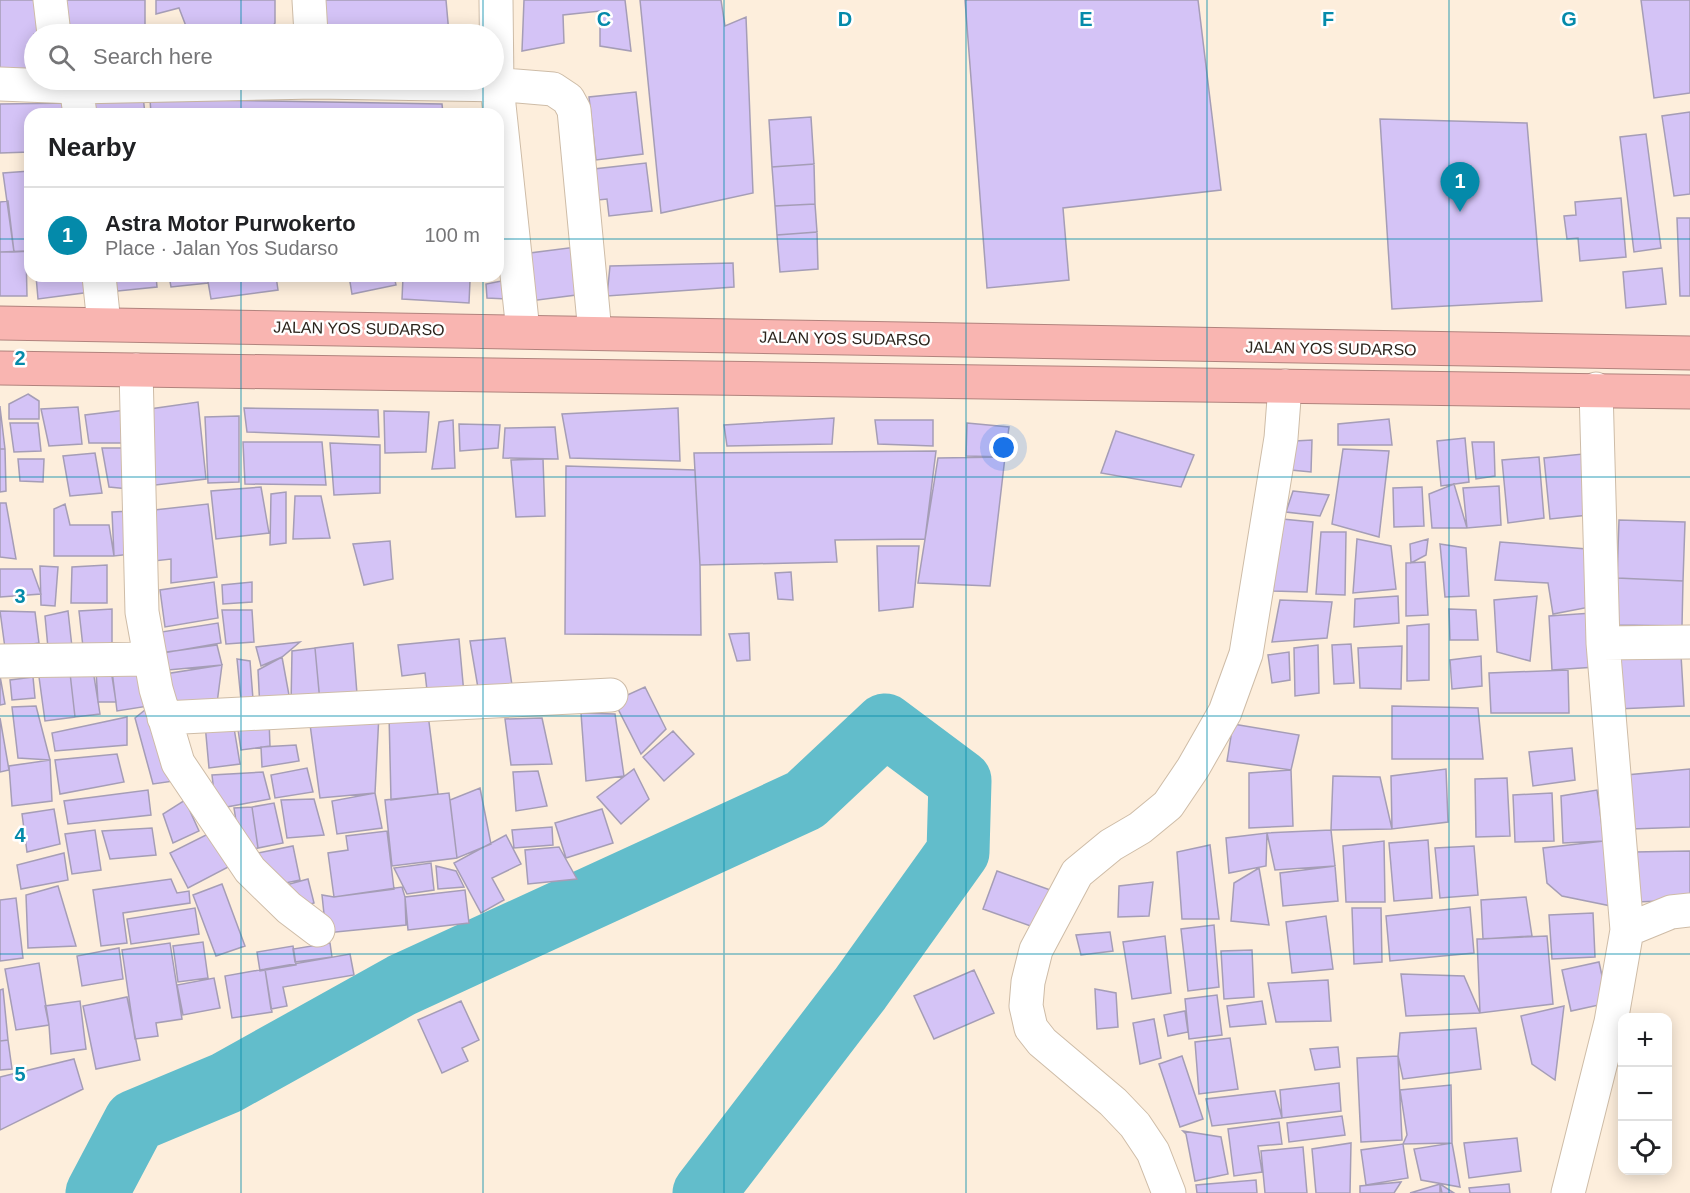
<!DOCTYPE html>
<html lang="en">
<head>
<meta charset="utf-8">
<style>
  body { margin:0; font-family:Helvetica,sans-serif; background:#f2f2f2; color:#202124 }
  .controls { position:absolute; right:18px; bottom:18px; display:grid; overflow:hidden; border-radius:12px; box-shadow:0 3px 15px #0003 }
  .controls button { width:54px; height:54px; display:grid; place-items:center; padding:0; border:0; border-bottom:2px solid #e0e0e0; background:#fff; color:#202124; font:30px sans-serif }
  .you { position:absolute; left:1004px; top:448px; width:21px; height:21px; margin:-15px; border:4px solid #fff; border-radius:50%; background:#1a73e8; box-shadow:0 0 0 9px #1a73e833 }
  .badge { display:grid; place-items:center; width:39px; height:39px; border-radius:50%; background:#048aaa; color:#fff; font-size:20px; font-weight:700 }
  .pin { position:absolute; translate:-50% -50px; filter:drop-shadow(0 2px 3px #0008) }
  .pin::after { content:''; position:absolute; top:32px; width:21px; height:18px; background:inherit; clip-path:polygon(0 0,100% 0,50% 100%) }
  .list { margin:0; padding:0; list-style:none }
  h2 { display:flex; justify-content:space-between; align-items:center; height:78px; margin:0; padding:0 24px; font-size:26px }
  h2 small { font-size:20px; font-weight:400; color:#757577 }
  .list li { display:grid; grid-template-columns:39px 1fr auto; gap:18px; align-items:center; box-sizing:border-box; height:96px; padding:0 24px; border-top:2px solid #e0e0e0 }
  .list b { display:block; font-size:22px; white-space:nowrap }
  .list p { margin:0; font-size:20px; white-space:nowrap; color:#757577 }
  .list em { font-size:20px; font-style:normal; color:#757577 }
  .icon { flex:none; width:33px; height:33px; fill:none; stroke:currentColor; stroke-width:2; stroke-linecap:round; stroke-linejoin:round }
  .map { position:relative; flex:none; width:1690px; height:1193px; overflow:hidden }
  .search { position:absolute; background:#fff; box-shadow:0 3px 15px #0003; left:24px; top:24px; width:480px; height:66px; display:flex; align-items:center; gap:15px; box-sizing:border-box; padding:0 21px; border-radius:33px; color:#757577; font-size:22px }
  .panel { position:absolute; background:#fff; box-shadow:0 3px 15px #0003; left:24px; top:108px; width:480px; height:174px; border-radius:18px }
  .map>svg:first-child { display:block }
  .lines { fill:none; stroke-linecap:round; stroke-linejoin:round }
  .river { stroke:#62bdcb; stroke-width:63 }
  .building { fill:#d4c3f6; stroke:#a59db6; stroke-width:1.5 }
  .minor-casing { stroke:#cebca7; stroke-width:35 }
  .highway-casing { stroke:#b1837d; stroke-width:35 }
  .minor { stroke:#fff; stroke-width:33 }
  .highway { stroke:#f9b5b1; stroke-width:33 }
  .grid { fill:none; stroke:#048aaa; stroke-width:1.5; stroke-opacity:0.55 }
  .labels { text-anchor:middle; stroke-width:5; stroke-linejoin:round; paint-order:stroke }
  .street-label { font-size:16px; fill:#2c251d; stroke:#fff }
  .grid-label { font-size:20px; text-anchor:middle; font-weight:bold; fill:#048aaa; stroke:#fff; stroke-width:5; stroke-linejoin:round; paint-order:stroke }
</style>
</head>
<body>
<div class="map">
<svg width="1690" height="1193" viewBox="0 0 1690 1193">
  <rect width="100%" height="100%" fill="#fdeedc"/>
  <g class="lines">
    <!-- river -->
    <path class="river" d="M97 1193 135 1121 226 1083 402 985 805 800 885 725 960 781 958 852 860 989 704 1193"/>
  </g>
  <!-- building -->
  <path class="building" d="M0 0H36L40 34H34V72L0 73Z
    M61 0H145V34H65Z
    M156 0H275V23L268 34H189L179 8 156 14Z
    M315 0H446L449 34H321Z
    M524 0H625L631 51 600 46V11L563 15 564 43 522 51Z
    M640 0H721L725 26 746 17 753 193 661 213Z
    M965 0H1198L1221 190 1063 208 1069 280 987 288Z
    M1641 0H1690V93L1654 98Z
    M175 25V34H152L153 26Z
    M636 92 643 154 596 160 589 97Z
    M143 96 145 114H93L92 101Z
    M150 99 442 104 443 114H151Z
    M72 103V114H30V152L0 153V104Z
    M1690 112V194L1674 196 1662 116Z
    M811 117 814 164 772 167 769 120Z
    M1380 119 1527 123 1542 301 1392 309Z
    M1646 134 1661 248 1634 252 1620 137Z
    M646 163 652 211 609 216 607 199 598 200 594 169Z
    M814 164 815 204 775 206 772 167Z
    M30 171V251L14 252 3 173Z
    M1621 198 1626 257 1580 261 1578 238 1567 239 1564 216 1576 215 1575 202Z
    M8 201 14 252H0V202Z
    M815 204 817 232 777 235 775 206Z
    M1677 218H1690V296H1680Z
    M817 232 818 269 780 272 777 235Z
    M584 246V294L530 301V253Z
    M26 251 27 296H0V252Z
    M733 263 734 287 607 296 610 266Z
    M1662 268 1666 304 1626 308 1623 272Z
    M36 276H90L91 292 38 299Z
    M106 276H156L157 287 108 292Z
    M169 276H207L208 283 171 287Z
    M207 276H276L278 290 211 299Z
    M321 276H338L339 277 321 280Z
    M349 276H394L396 285 352 294Z
    M403 277 470 281 469 303 402 299Z
    M507 280V299L487 298 486 284Z
    M28 394 39 401V419H9V404Z
    M198 402 206 479 147 486 143 410Z
    M0 406V407L5 449H0Z
    M78 407 82 444 49 446 41 409Z
    M244 408 378 410 379 437 247 432Z
    M678 408 680 461 570 458 562 414Z
    M126 410 127 443H89L85 415Z
    M384 411 429 412 426 452 385 453Z
    M239 416V482L208 483 205 417Z
    M834 418 832 444 727 446 724 425Z
    M1389 419 1392 445H1338V424Z
    M453 420 455 468 432 469 439 422Z
    M875 420H933V446L878 444Z
    M10 423H38L41 451 14 452Z
    M967 423 1009 427 1005 457 966 456Z
    M459 424 500 425 498 448 460 451Z
    M555 427 558 459 503 458 505 428Z
    M1116 431 1194 455 1181 487 1101 473Z
    M1465 438 1469 482 1441 486 1437 441Z
    M1312 440 1311 472 1291 470 1295 441Z
    M243 442H322L326 485 245 484Z
    M1472 442H1494L1495 476 1476 479Z
    M330 443 380 445V493L334 495Z
    M102 448H126L129 489 109 487Z
    M0 449H5L6 491 0 492Z
    M1343 449 1389 451 1379 537 1332 524Z
    M936 451 925 539 835 540 837 562 700 565 694 453Z
    M95 453 102 493 70 496 63 456Z
    M1583 454 1589 515 1550 519 1544 458Z
    M1005 457 990 586 918 583 938 458Z
    M1539 457 1544 518 1508 523 1502 460Z
    M18 459H44L43 482 20 481Z
    M543 459 545 516 516 517 511 460Z
    M566 466 695 470 700 565 701 635 565 634Z
    M1454 484 1467 528H1432L1429 494Z
    M1499 486 1501 525 1467 528 1463 488Z
    M261 487 269 533 216 539 211 491Z
    M1422 487 1424 526 1394 527 1393 488Z
    M1293 491 1329 495 1320 516 1286 512Z
    M286 492V543L270 545 271 494Z
    M295 496H321L330 538 293 539Z
    M0 503H6L16 559 0 557Z
    M65 504 70 525H109L114 556H54V509Z
    M208 504 217 577 171 583V559L145 562V511Z
    M132 511 140 553 114 556 112 512Z
    M1282 519 1313 522 1307 592 1273 591Z
    M1619 520 1685 522 1683 581 1617 578Z
    M1321 532H1346L1345 595 1316 594Z
    M1357 539 1391 546 1396 589 1353 593Z
    M1428 539 1426 555 1411 563 1410 544Z
    M390 541 393 579 364 585 353 544Z
    M1500 542 1587 549 1590 607 1553 614 1548 583 1495 580Z
    M1440 544 1466 548 1469 596 1445 597Z
    M877 546H919L913 607 879 611Z
    M1425 562 1428 615 1406 616V563Z
    M107 565V603H71L72 567Z
    M40 566 58 567 55 606 41 605Z
    M0 569H32L41 594 0 597Z
    M791 572 793 600 778 599 775 573Z
    M1617 578 1683 581 1682 626 1616 625Z
    M214 582 218 618 165 627 160 590Z
    M252 582V602L223 604 222 585Z
    M1398 596 1399 623 1354 627 1355 599Z
    M1537 596 1530 661 1497 652 1494 600Z
    M1280 600 1332 602 1327 638 1272 642Z
    M112 609V647H83L79 611Z
    M1449 609 1476 610 1478 640H1450Z
    M222 610H252L254 642 226 644Z
    M0 611 35 612 39 643 5 648Z
    M68 611 72 647 48 648 45 616Z
    M1592 613 1596 667 1552 670 1549 616Z
    M218 623 221 643 158 654 155 633Z
    M1429 624V680L1407 681V626Z
    M749 633 750 660 737 661 729 634Z
    M505 638 513 692 479 694 470 641Z
    M459 639 464 694 428 699 425 673 402 676 398 645Z
    M300 642 282 657 261 666 256 647Z
    M353 643 357 694 320 702 315 648Z
    M1351 644 1354 683 1334 684 1332 645Z
    M217 645 222 665 157 671 153 654Z
    M1318 645 1319 693 1295 696 1294 648Z
    M1402 646 1401 689 1360 688 1358 648Z
    M315 648 320 702 291 706 292 651Z
    M1289 652 1290 680 1272 683 1268 655Z
    M1681 655 1684 706 1617 709 1615 659Z
    M1481 656 1482 686 1452 689 1450 660Z
    M282 657 291 706 260 709 258 670Z
    M237 659 250 661 253 699 241 700Z
    M222 665 217 703 168 709 165 674Z
    M147 667 155 705 117 711 112 671Z
    M93 670 100 714 75 717 70 673Z
    M111 670 116 702H98L96 671Z
    M1568 670 1569 713H1491L1489 673Z
    M70 673 75 717 45 721 39 677Z
    M0 676 5 704 0 705Z
    M33 677 35 698 12 700 10 680Z
    M645 687 666 729 641 754 614 701Z
    M36 706 50 760 18 758 12 707Z
    M150 706 181 780 153 784 135 718Z
    M427 706 438 794 391 800 389 714Z
    M1392 706 1478 708 1483 759H1392Z
    M581 713 615 714 624 776 586 781Z
    M379 714 375 793 320 798 309 717Z
    M127 717V745L55 751 52 733Z
    M0 718 9 770 0 772Z
    M542 718 552 764 511 765 505 719Z
    M269 720 270 746 241 750 237 723Z
    M233 722 240 764 209 768 205 724Z
    M1233 724 1299 735 1291 770 1227 761Z
    M673 731 694 754 664 781 643 757Z
    M296 745 299 761 262 767 261 747Z
    M1572 748 1575 780 1533 786 1529 752Z
    M117 754 124 782 60 794 55 760Z
    M50 760 52 801 12 806 9 766Z
    M307 768 313 792 275 798 271 775Z
    M634 769 649 799 621 824 597 797Z
    M1446 769 1448 822 1392 829 1391 776Z
    M1690 769V827L1630 829 1626 775Z
    M1291 770 1293 826 1249 828V773Z
    M538 771 547 806 516 811 513 772Z
    M263 772 270 799 216 809 212 775Z
    M1333 776 1380 777 1392 829 1331 830Z
    M1507 778 1510 836 1476 837 1475 779Z
    M480 788 491 844 457 858 450 800Z
    M148 790 151 815 68 824 64 801Z
    M1597 790 1604 841 1563 843 1561 796Z
    M375 793 382 828 337 834 332 801Z
    M449 793 457 858 392 866 385 800Z
    M1552 793 1554 841 1515 842 1513 795Z
    M314 799 324 835 287 838 281 800Z
    M185 800 199 831 173 843 163 814Z
    M274 803 283 843 258 848 252 807Z
    M252 807 258 848 241 852 234 808Z
    M54 809 60 844 27 852 22 814Z
    M602 809 613 843 566 858 555 823Z
    M552 827 553 845 514 848 512 830Z
    M152 828 156 855 110 859 102 831Z
    M95 830 101 870 72 874 65 834Z
    M216 830 234 864 188 888 170 853Z
    M1331 830 1335 866 1275 870 1267 833Z
    M387 831 394 889 334 897 328 853 348 850 346 836Z
    M1267 833 1266 866 1229 873 1226 838Z
    M506 835 521 864 492 878 504 900 481 913 454 863Z
    M1428 840 1432 898 1394 901 1389 843Z
    M1384 841 1385 902H1346L1343 846Z
    M1604 841 1611 906 1562 896 1547 883 1543 848Z
    M1210 845 1219 919H1182L1177 852Z
    M293 846 300 880 276 885 258 853Z
    M1474 846 1478 895 1440 898 1435 848Z
    M559 847 577 879 528 884 525 850Z
    M1690 851V900L1635 902 1634 852Z
    M64 853 68 880 21 889 17 865Z
    M431 863 434 890 407 894 394 868Z
    M436 866 456 871 464 887 438 889Z
    M1335 866 1338 901 1283 906 1280 873Z
    M1259 868 1269 925 1231 921 1234 883Z
    M997 871 1053 891 1039 929 983 909Z
    M171 879 177 893 189 891 190 903 123 913 127 943 101 946 93 890Z
    M308 879 314 903 292 909 286 885Z
    M1153 882 1149 916 1118 917 1119 886Z
    M222 884 245 946 216 956 193 895Z
    M58 886 76 946 28 948 26 895Z
    M402 887 405 897 406 925 326 933 322 895 334 897Z
    M465 890 469 923 408 930 405 897Z
    M1526 897 1532 936 1483 939 1481 900Z
    M16 898 23 958 0 961V900Z
    M1470 907 1474 953 1390 961 1386 916Z
    M195 908 199 934 131 944 127 919Z
    M1352 908H1381L1382 962 1354 964Z
    M1593 913 1595 957 1552 959 1549 915Z
    M1326 916 1333 969 1292 973 1286 922Z
    M1214 925 1219 987 1188 991 1181 929Z
    M1110 932 1113 951 1081 955 1076 935Z
    M1165 936 1171 993 1132 999 1123 942Z
    M1547 936 1553 1004 1480 1013 1477 939Z
    M203 942 208 978 178 982 173 946Z
    M170 943 182 1019 156 1023 158 1036 135 1039 122 950Z
    M330 943 332 957 295 962 293 949Z
    M293 946 296 965 260 971 257 952Z
    M119 948 123 979 82 986 77 956Z
    M1252 950 1254 997 1224 999 1221 951Z
    M350 954 354 975 283 987 287 1006 271 1009 265 969Z
    M1599 962 1608 1003 1571 1011 1562 970Z
    M39 963 49 1025 16 1030 5 969Z
    M265 969 272 1012 232 1018 225 976Z
    M974 970 994 1013 934 1039 914 996Z
    M1401 974 1464 976 1480 1013 1406 1016Z
    M214 978 220 1008 183 1015 177 985Z
    M1328 980 1331 1021 1276 1022 1268 983Z
    M3 989 8 1040 0 1041V990Z
    M1095 989 1116 993 1118 1027 1097 1029Z
    M1217 995 1222 1035 1189 1039 1185 999Z
    M127 997 140 1060 96 1069 83 1006Z
    M80 1001 86 1049 51 1054 49 1025 45 1006Z
    M461 1001 479 1040 462 1048 468 1061 442 1073 418 1020Z
    M1262 1001 1266 1024 1230 1027 1227 1006Z
    M1564 1006 1555 1080 1532 1064 1521 1016Z
    M1185 1011 1188 1032 1168 1036 1164 1015Z
    M1154 1019 1161 1058 1140 1064 1133 1023Z
    M1476 1028 1481 1069 1403 1079 1398 1056 1400 1033Z
    M1230 1038 1238 1089 1199 1094 1195 1042Z
    M8 1040 12 1069 0 1070V1041Z
    M1338 1047 1340 1067 1315 1070 1310 1049Z
    M1182 1056 1203 1119 1180 1127 1159 1064Z
    M1398 1056 1402 1140 1361 1142 1357 1058Z
    M74 1059 83 1089 0 1130V1077Z
    M1339 1083 1341 1111 1282 1118 1280 1090Z
    M1451 1085 1452 1143 1403 1144 1407 1135 1400 1090Z
    M1275 1091 1282 1118 1212 1126 1206 1099Z
    M1342 1116 1345 1135 1289 1142 1287 1123Z
    M1279 1122 1282 1144 1258 1146 1262 1172 1234 1176 1228 1129Z
    M1183 1131 1221 1137 1228 1174 1195 1181 1186 1134Z
    M1517 1138 1521 1171 1469 1178 1464 1143Z
    M1351 1143 1350 1193H1316L1312 1149Z
    M1452 1143 1460 1187 1421 1180 1414 1149Z
    M1403 1144 1408 1178 1366 1185 1361 1150Z
    M1303 1147 1307 1193H1265L1261 1151Z
    M1256 1180 1257 1193H1197L1196 1185Z
    M1401 1182 1394 1193H1360V1186Z
    M1440 1184 1454 1193H1440Z
    M1440 1184 1442 1193H1410Z
    M1509 1184 1510 1193H1470L1469 1188Z"/>
  <g class="lines">
    <defs>
      <path id="minor" d="M50 0 54 34
        M309 0 311 34
        M496 0 497 86 523 331
        M0 84 76 87 80 114
        M76 87 315 82 505 85 553 89 568 99 574 110 595 333
        M99 276 104 324
        M136 370 142 612 156 689 178 763 250 870 289 908 318 930
        M1596 389 1603 643 1627 930
        M1603 643 1690 642
        M0 661 149 659
        M164 718 611 695
        M1169 1193 1153 1152 1135 1125 1113 1102 1042 1042 1031 1028 1026 1006 1028 982 1036 950 1077 873 1111 845 1140 828 1168 805 1193 768 1225 712 1246 654 1281 438 1285 386
        M1568 1193 1611 1022 1627 930 1671 912 1690 910"/>
      <path id="highway" d="M0 323 1690 353
        M0 368 1690 392"/>
    </defs>
    <!-- minor casing -->
    <use href="#minor" class="minor-casing"/>
    <!-- highway casing -->
    <use href="#highway" class="highway-casing"/>
    <!-- minor -->
    <use href="#minor" class="minor"/>
    <!-- highway -->
    <use href="#highway" class="highway"/>
  </g>
  <!-- grid -->
  <path class="grid" d="M241 0V34M483 0V34M724 0V1193M966 0V1193M1207 0V1193M1449 0V1193M241 80V114M483 80V114M0 239H30M498 239H1690M241 276V1193M483 276V1193M0 477H1690M0 716H1690M0 954H1690"/>
  <g class="labels">
    <!-- street labels -->
    <g class="street-label">
      <text transform="translate(359 328) rotate(1)" y="6">JALAN YOS SUDARSO</text>
      <text transform="translate(845 338) rotate(1)" y="6">JALAN YOS SUDARSO</text>
      <text transform="translate(1331 348) rotate(1)" y="6">JALAN YOS SUDARSO</text>
    </g>
  </g>
  <g class="grid-label">
    <text x="604" y="26">C</text>
    <text x="845" y="26">D</text>
    <text x="1086" y="26">E</text>
    <text x="1328" y="26">F</text>
    <text x="1569" y="26">G</text>
    <text x="20" y="365">2</text>
    <text x="20" y="603">3</text>
    <text x="20" y="842">4</text>
    <text x="20" y="1081">5</text>
  </g>
</svg>
<div class="controls">
<button>+</button>
<button>−</button>
<button><svg class="icon" aria-label="locate" viewBox="0 0 24 24"><circle cx="12" cy="12" r="6"/><path d="M12 2v4M12 18v4M2 12h4M18 12h4"/></svg></button>
</div>
<div class="you"></div>
<div class="pin badge" style="left:1460px;top:212px">1</div>
<div class="search"><svg class="icon" aria-label="search" viewBox="0 0 24 24"><circle cx="10" cy="10" r="6"/><path d="M15 15l6 6"/></svg>Search here</div>
<section class="panel">
<h2>Nearby<small></small></h2>
<ul class="list">
<li><span class="badge">1</span><div><b>Astra Motor Purwokerto</b><p>Place · Jalan Yos Sudarso</p></div><em>100 m</em></li>
</ul>
</section>
</div>
</body>
</html>
